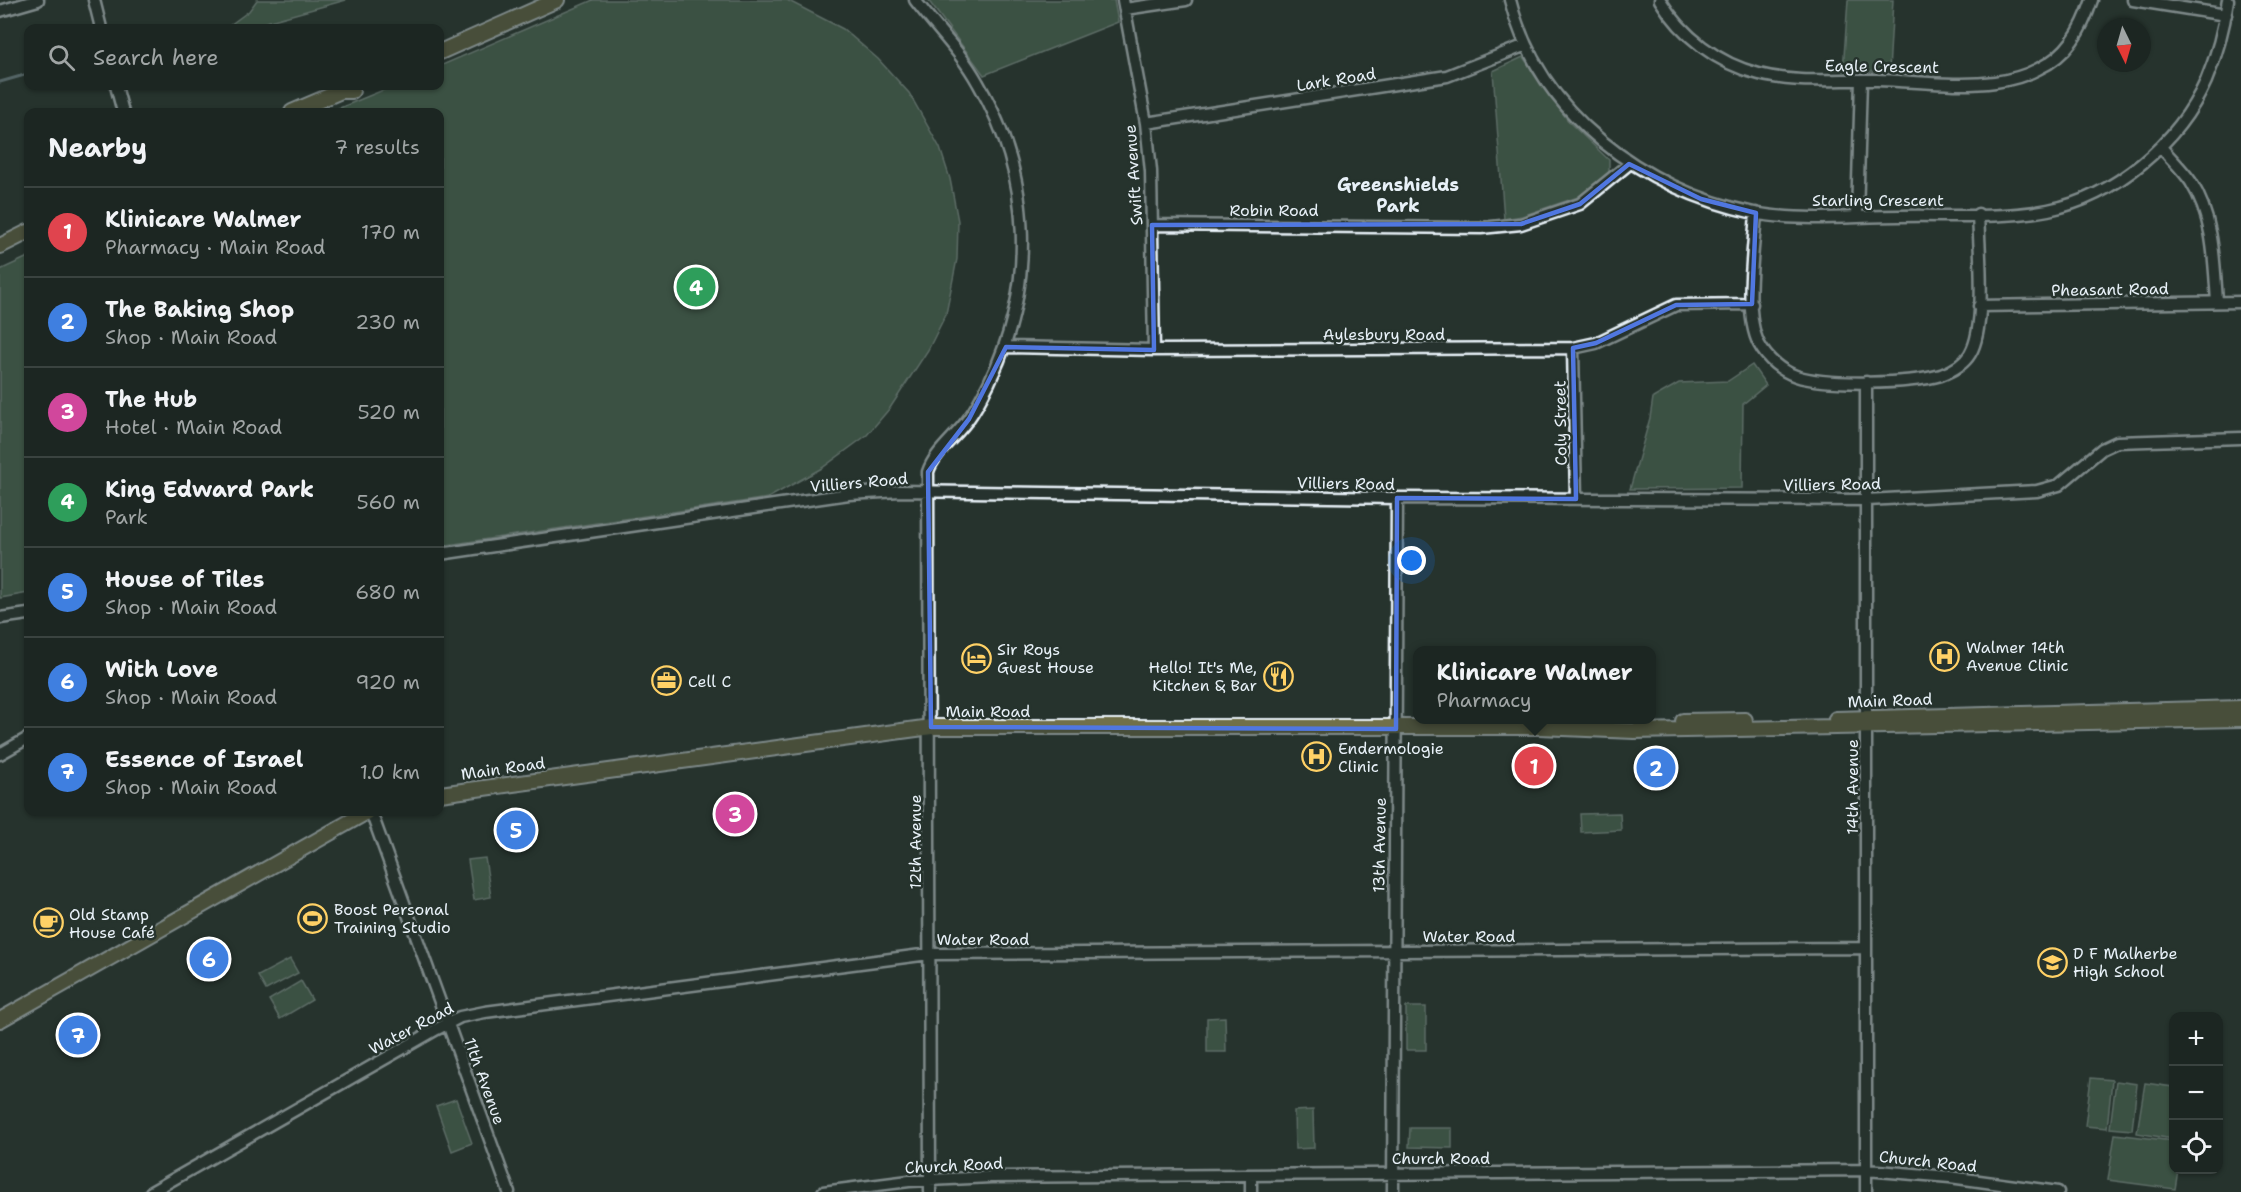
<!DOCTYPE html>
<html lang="en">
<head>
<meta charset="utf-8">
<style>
  body { margin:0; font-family:"Shantell Sans",sans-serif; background:#29322f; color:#f1f3f6 }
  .controls { position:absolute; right:18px; bottom:18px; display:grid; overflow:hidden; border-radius:12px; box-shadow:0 2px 4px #0004 }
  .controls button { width:54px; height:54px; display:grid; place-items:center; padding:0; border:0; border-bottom:2px solid #3a4340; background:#1c2622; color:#f1f3f6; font:30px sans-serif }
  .compass { position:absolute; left:2097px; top:18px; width:54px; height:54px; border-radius:50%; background:#1c2622; box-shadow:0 2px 4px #0004; rotate:175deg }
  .you { position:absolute; left:1412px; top:561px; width:21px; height:21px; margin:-15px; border:4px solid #fff; border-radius:50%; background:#1a73e8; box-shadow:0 0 0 9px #1a73e833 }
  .badge { display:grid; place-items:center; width:39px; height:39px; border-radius:50%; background:#ffd166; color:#fff; font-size:20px; font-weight:700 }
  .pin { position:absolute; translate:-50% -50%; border:3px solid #fff; box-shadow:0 2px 6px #0006 }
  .popup { position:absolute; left:1413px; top:646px; width:243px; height:78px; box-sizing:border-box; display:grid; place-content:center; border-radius:12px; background:#1c2622; filter:drop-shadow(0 2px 4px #0005); font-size:20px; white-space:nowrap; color:#a0a5a5 }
  .popup b { font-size:22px; color:#f1f3f6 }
  .popup::after { content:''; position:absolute; left:50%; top:100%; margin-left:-12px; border:12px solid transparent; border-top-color:#1c2622 }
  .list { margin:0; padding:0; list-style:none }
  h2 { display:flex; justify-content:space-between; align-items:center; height:78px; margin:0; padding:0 24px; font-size:26px }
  h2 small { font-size:20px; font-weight:400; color:#a0a5a5 }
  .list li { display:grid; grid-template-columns:39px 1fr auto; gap:18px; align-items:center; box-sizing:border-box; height:90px; padding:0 24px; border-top:2px solid #3a4340 }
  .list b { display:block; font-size:22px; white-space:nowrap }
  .list p { margin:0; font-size:20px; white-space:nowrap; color:#a0a5a5 }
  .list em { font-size:20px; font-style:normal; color:#a0a5a5 }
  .icon { flex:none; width:33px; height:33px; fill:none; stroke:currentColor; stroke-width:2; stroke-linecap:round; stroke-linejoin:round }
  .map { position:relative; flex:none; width:2241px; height:1192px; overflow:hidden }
  .search { position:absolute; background:#1c2622; box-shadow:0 2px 4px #0004; left:24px; top:24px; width:420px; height:66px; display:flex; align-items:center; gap:15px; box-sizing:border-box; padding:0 21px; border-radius:12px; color:#a0a5a5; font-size:22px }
  .panel { position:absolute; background:#1c2622; box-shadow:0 2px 4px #0004; left:24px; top:108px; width:420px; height:708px; border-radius:12px }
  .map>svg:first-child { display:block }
  .green { fill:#55745d; stroke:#9eb2aa; stroke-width:1.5 }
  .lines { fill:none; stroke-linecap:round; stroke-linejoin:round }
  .stream { stroke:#8da1aa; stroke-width:3 }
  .minor-casing { stroke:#e8f1f8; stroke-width:15 }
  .major-casing { stroke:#e8f1f8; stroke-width:18 }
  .minor { stroke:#26332d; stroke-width:10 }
  .major { stroke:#71704a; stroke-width:14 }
  .marked { fill:none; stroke:#5077e0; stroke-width:4.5; stroke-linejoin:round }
  .labels { text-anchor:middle; stroke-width:5; stroke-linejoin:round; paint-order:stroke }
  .street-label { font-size:16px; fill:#e8f1f8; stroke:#26332d }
  .poi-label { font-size:16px; fill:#e8f1f8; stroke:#26332d; text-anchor:start }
  .neighbourhood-label { font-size:18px; font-weight:bold; fill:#e8f1f8; stroke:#26332d }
</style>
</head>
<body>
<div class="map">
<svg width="2241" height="1192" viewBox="0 0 2241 1192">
  <rect width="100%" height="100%" fill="#26332d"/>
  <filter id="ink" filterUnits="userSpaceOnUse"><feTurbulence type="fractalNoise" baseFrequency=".0167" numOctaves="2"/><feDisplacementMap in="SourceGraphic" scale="12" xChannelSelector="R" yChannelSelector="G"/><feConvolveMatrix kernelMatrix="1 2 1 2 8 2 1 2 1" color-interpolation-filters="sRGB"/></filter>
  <g filter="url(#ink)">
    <!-- green -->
    <path class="green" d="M257 0H346L244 28H226L249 11Z
      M593 0H787L843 29 878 59 909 93 940 148 950 179 958 221 957 259 946 314 928 350 890 408 867 435 822 468 768 498 440 546V112H330L393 86H440V66Z
      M928 0H1114L1118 22 984 75Z
      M1848 0H1893L1889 71H1843Z
      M1523 57 1569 122 1609 160V172L1578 197 1522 216 1504 219 1493 71Z
      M28 257V593L0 598V270Z
      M1752 365 1766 385 1743 404 1742 488 1630 489 1650 418 1653 398 1679 383 1728 381Z
      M1620 813 1621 830 1581 832 1580 814Z
      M485 858 491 897 474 900 468 860Z
      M290 959 298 973 266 990 258 976Z
      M301 981 312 1000 280 1019 269 1000Z
      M1406 1007H1426V1050H1406Z
      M1225 1017 1226 1052H1207V1018Z
      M2091 1078 2112 1080 2107 1128 2085 1126Z
      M2116 1081 2137 1084 2132 1130 2110 1128Z
      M2145 1083 2173 1087V1139L2137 1133Z
      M456 1099 472 1143 452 1151 436 1106Z
      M1313 1110 1314 1148 1295 1149 1294 1111Z
      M1410 1128H1452V1148L1409 1147Z
      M2115 1134 2173 1141 2174 1170H2178L2175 1189 2108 1180Z"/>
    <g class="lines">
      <!-- stream -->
      <path class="stream" d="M215 28H218
        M0 82 28 74"/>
      <defs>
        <path id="minor" d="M94 0 101 28
          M915 0C936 28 961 52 978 83 1033 177 1036 286 989 383 983 395 977 407 969 418 957 436 934 452 928 472L930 1192
          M1123 0 1146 123 1151 171 1154 350
          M1510 0C1539 114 1643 190 1754 213 1800 222 1852 216 1899 216 1948 215 2000 219 2048 210 2115 197 2179 142 2206 81 2217 55 2224 28 2228 0
          M1660 0C1682 36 1718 64 1759 74 1797 84 1838 79 1877 80 1915 81 1957 87 1995 82 2009 80 2025 76 2038 69 2068 55 2082 30 2092 0
          M2133 0 2226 15
          M1125 9 1186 0
          M0 11 38 0
          M116 86 123 112
          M1146 123 1447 76 1526 45
          M2161 147C2171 159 2183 170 2191 182 2214 219 2214 260 2217 302
          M1756 213C1754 249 1743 313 1759 344 1767 359 1781 371 1796 376 1826 386 1910 384 1941 375 1952 371 1964 364 1970 354 1987 326 1979 248 1978 214
          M1857 216 1861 80
          M1152 225 1481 228 1521 224 1580 204 1629 164
          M1979 306 2241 302
          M1006 347 1154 350 1573 348 1596 343 1676 305 1752 304
          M1573 348 1576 499
          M440 554 849 494 900 491 1397 498 1867 500 2037 491 2059 485 2102 449 2117 442 2241 438
          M0 618 28 614
          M0 754 28 738
          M371 812 509 1192
          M151 1192 437 1029 460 1017 485 1012 929 954 1866 948
          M823 1192 909 1181 991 1177 1866 1170 1950 1177 2058 1192
          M1251 1192V1175
          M1393 1192 1397 498
          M1866 1192V382"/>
        <path id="major" d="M440 52 557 0
          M292 112 341 91H352
          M0 246 28 232
          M1836 719 2241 708
          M1683 721 1745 720
          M440 794 931 727H1540L1634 731 2241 719
          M0 1020 367 812"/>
      </defs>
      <!-- minor casing -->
      <use href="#minor" class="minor-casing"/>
      <!-- major casing -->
      <use href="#major" class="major-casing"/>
      <!-- minor -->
      <use href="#minor" class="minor"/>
      <!-- major -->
      <use href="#major" class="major"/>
    </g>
  </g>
  <!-- marked area -->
  <path d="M0 0H2241V1192H0ZM1629 164 1701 199 1756 213 1752 304 1676 305 1596 343 1573 348 1576 499 1397 498 1396 729 931 727 928 472 969 419 1006 347 1154 350 1152 225 1521 224 1580 204Z" fill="#26332d" fill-opacity=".55" fill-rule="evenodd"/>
  <path class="marked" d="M1629 164 1701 199 1756 213 1752 304 1676 305 1596 343 1573 348 1576 499 1397 498 1396 729 931 727 928 472 969 419 1006 347 1154 350 1152 225 1521 224 1580 204Z"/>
  <!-- icons -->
  <defs>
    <symbol id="hospital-ring" viewBox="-11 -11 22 22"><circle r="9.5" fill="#26332d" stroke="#ffd166" stroke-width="1.5"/><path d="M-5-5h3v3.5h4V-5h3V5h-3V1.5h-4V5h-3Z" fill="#ffd166"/></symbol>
    <symbol id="hotel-ring" viewBox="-11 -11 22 22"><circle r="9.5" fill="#26332d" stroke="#ffd166" stroke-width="1.5"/><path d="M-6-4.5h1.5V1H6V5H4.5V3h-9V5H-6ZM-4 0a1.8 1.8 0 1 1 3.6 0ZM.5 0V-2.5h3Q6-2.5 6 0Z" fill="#ffd166"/></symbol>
    <symbol id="restaurant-ring" viewBox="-11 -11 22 22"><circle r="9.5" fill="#26332d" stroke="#ffd166" stroke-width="1.5"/><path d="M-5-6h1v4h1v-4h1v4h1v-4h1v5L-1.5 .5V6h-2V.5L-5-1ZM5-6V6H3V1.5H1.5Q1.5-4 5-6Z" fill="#ffd166"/></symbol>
    <symbol id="office-ring" viewBox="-11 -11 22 22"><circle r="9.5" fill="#26332d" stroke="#ffd166" stroke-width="1.5"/><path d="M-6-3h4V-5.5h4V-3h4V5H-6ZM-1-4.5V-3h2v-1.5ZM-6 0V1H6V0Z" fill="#ffd166"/></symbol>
    <symbol id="stadium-ring" viewBox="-11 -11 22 22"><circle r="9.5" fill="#26332d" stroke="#ffd166" stroke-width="1.5"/><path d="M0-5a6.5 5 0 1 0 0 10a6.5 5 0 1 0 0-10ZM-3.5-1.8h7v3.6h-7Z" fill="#ffd166"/></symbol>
    <symbol id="cafe-ring" viewBox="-11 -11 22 22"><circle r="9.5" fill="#26332d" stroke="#ffd166" stroke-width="1.5"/><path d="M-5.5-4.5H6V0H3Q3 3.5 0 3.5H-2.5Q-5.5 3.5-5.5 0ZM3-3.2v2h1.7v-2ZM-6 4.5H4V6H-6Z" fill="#ffd166"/></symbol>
    <symbol id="school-ring" viewBox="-11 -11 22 22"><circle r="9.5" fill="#26332d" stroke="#ffd166" stroke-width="1.5"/><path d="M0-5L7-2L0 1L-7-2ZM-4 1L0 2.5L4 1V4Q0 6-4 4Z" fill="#ffd166"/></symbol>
  </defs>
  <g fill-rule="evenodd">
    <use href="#hospital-ring" x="1928" y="640" width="33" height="33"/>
    <use href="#hotel-ring" x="960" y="642" width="33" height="33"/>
    <use href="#restaurant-ring" x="1262" y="660" width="33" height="33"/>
    <use href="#office-ring" x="650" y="664" width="33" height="33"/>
    <use href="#hospital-ring" x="1300" y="740" width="33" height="33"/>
    <use href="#stadium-ring" x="296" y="902" width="33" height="33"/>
    <use href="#cafe-ring" x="32" y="906" width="33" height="33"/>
    <use href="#school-ring" x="2036" y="946" width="33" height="33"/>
  </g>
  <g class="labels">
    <!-- street labels -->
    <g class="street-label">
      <text transform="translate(1882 66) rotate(1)" y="6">Eagle Crescent</text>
      <text transform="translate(1336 79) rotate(-9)" y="6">Lark Road</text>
      <text transform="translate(1133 175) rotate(-94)" y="6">Swift Avenue</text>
      <text x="1878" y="206">Starling Crescent</text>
      <text x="1274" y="216">Robin Road</text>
      <text transform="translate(2110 289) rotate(-1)" y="6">Pheasant Road</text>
      <text x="1384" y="340">Aylesbury Road</text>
      <text transform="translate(1560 423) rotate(-91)" y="6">Coly Street</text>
      <text transform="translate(859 482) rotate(-5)" y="6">Villiers Road</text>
      <text transform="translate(1346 483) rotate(1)" y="6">Villiers Road</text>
      <text transform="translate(1832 484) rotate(-1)" y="6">Villiers Road</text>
      <text transform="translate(1890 700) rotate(-2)" y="6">Main Road</text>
      <text x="988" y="717">Main Road</text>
      <text transform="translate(503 768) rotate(-8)" y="6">Main Road</text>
      <text transform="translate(1852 787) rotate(-90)" y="6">14th Avenue</text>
      <text transform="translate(915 842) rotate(-90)" y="6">12th Avenue</text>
      <text transform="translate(1379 845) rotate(-89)" y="6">13th Avenue</text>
      <text x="1469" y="942">Water Road</text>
      <text x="983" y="945">Water Road</text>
      <text transform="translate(411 1028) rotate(-28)" y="6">Water Road</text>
      <text transform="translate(485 1081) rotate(70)" y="6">11th Avenue</text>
      <text x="1441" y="1164">Church Road</text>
      <text transform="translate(1928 1161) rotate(6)" y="6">Church Road</text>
      <text transform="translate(954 1165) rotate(-3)" y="6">Church Road</text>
    </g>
    <!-- poi labels -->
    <g class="poi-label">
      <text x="1966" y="653">Walmer 14th<tspan x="1966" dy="18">Avenue Clinic</tspan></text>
      <text x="997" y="655">Sir Roys<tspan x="997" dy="18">Guest House</tspan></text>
      <text x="1257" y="673" text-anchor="end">Hello! It's Me,<tspan x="1257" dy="18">Kitchen &amp; Bar</tspan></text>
      <text x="688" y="687">Cell C</text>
      <text x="1338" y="754">Endermologie<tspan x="1338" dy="18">Clinic</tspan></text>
      <text x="334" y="915">Boost Personal<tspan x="334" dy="18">Training Studio</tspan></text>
      <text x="69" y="920">Old Stamp<tspan x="69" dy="18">House Café</tspan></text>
      <text x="2073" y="959">D F Malherbe<tspan x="2073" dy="18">High School</tspan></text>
    </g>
    <!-- neighbourhood labels -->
    <g class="neighbourhood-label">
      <text x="1398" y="191">Greenshields<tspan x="1398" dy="21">Park</tspan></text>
    </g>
  </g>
</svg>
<div class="controls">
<button>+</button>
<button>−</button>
<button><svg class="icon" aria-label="locate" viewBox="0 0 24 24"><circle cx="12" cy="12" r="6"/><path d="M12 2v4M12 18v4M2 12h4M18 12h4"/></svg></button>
</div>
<svg class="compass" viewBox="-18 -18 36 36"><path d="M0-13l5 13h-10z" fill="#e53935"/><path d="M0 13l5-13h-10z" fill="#a0a5a5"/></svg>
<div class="you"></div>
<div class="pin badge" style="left:1534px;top:766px;background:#e0444e">1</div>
<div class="popup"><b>Klinicare Walmer</b>Pharmacy</div>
<div class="pin badge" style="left:1656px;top:768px;background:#3f7fe0">2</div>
<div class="pin badge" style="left:735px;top:814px;background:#d1479c">3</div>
<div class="pin badge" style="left:696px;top:287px;background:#2e9e5b">4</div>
<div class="pin badge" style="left:516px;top:830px;background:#3f7fe0">5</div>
<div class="pin badge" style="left:209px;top:959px;background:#3f7fe0">6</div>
<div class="pin badge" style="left:78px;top:1035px;background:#3f7fe0">7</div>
<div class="search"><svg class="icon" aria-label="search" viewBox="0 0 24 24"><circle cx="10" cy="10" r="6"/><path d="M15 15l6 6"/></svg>Search here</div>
<section class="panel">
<h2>Nearby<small>7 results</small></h2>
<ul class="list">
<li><span class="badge" style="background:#e0444e">1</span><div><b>Klinicare Walmer</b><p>Pharmacy · Main Road</p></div><em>170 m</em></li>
<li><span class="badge" style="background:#3f7fe0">2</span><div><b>The Baking Shop</b><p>Shop · Main Road</p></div><em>230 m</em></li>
<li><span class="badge" style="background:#d1479c">3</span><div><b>The Hub</b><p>Hotel · Main Road</p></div><em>520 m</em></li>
<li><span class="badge" style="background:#2e9e5b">4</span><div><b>King Edward Park</b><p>Park</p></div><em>560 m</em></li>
<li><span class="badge" style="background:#3f7fe0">5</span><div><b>House of Tiles</b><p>Shop · Main Road</p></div><em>680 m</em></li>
<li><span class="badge" style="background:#3f7fe0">6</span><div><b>With Love</b><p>Shop · Main Road</p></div><em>920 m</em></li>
<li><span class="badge" style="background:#3f7fe0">7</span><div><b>Essence of Israel</b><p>Shop · Main Road</p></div><em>1.0 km</em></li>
</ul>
</section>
</div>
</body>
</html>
